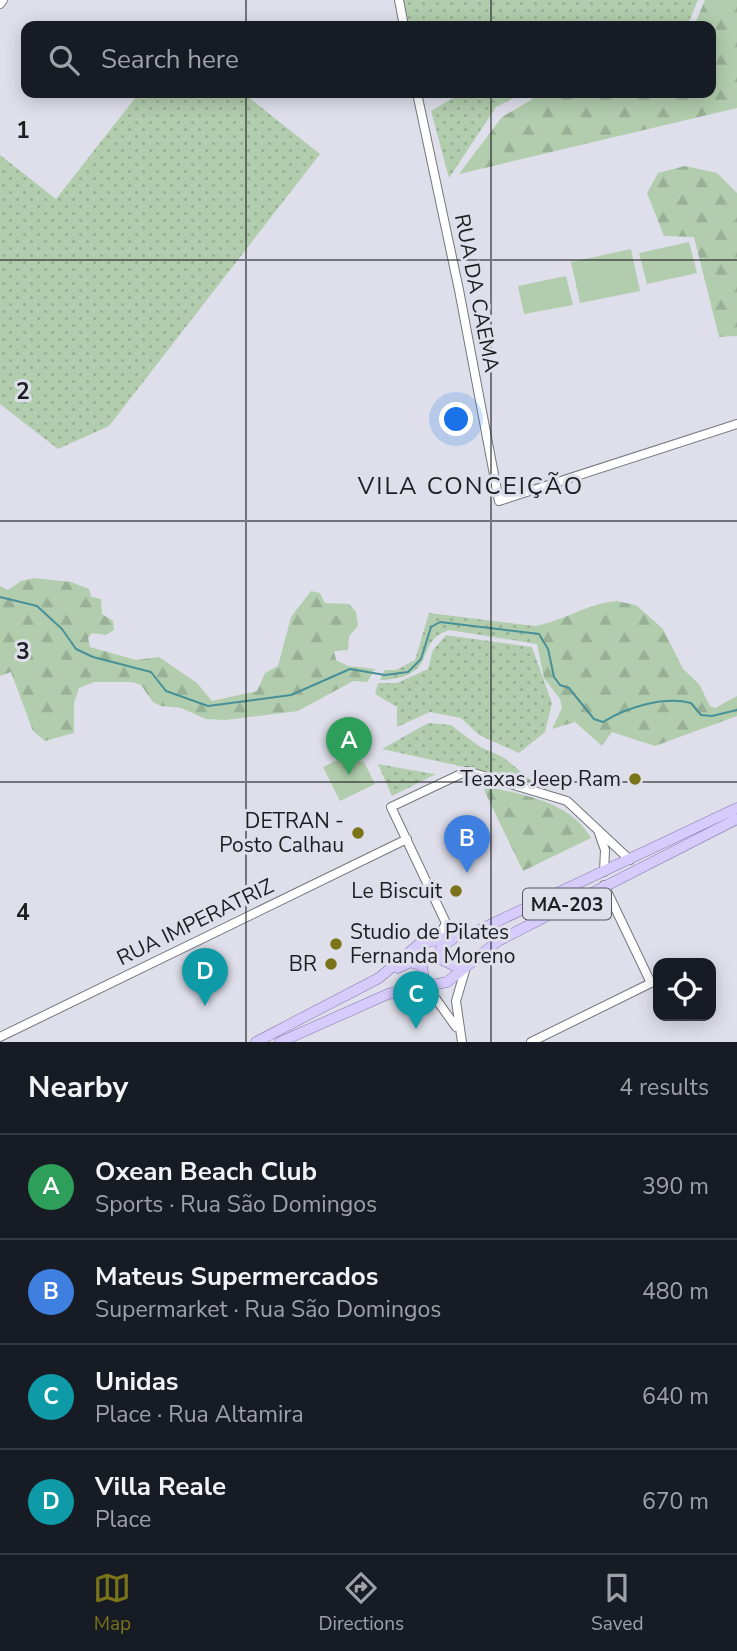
<!DOCTYPE html>
<html lang="en">
<head>
<meta charset="utf-8">
<style>
  body { margin:0; font-family:"Nunito Sans",sans-serif; background:#20242c; color:#f1f3f6 }
  .controls { position:absolute; right:21px; bottom:21px; display:grid; overflow:hidden; border-radius:14px; box-shadow:0 4px 18px #0003 }
  .controls button { width:63px; height:63px; display:grid; place-items:center; padding:0; border:0; border-bottom:2px solid #363941; background:#171b24; color:#f1f3f6; font:35px sans-serif }
  .you { position:absolute; left:457px; top:420px; width:24px; height:24px; margin:-18px; border:5px solid #fff; border-radius:50%; background:#1a73e8; box-shadow:0 0 0 10px #1a73e833 }
  .badge { display:grid; place-items:center; width:46px; height:46px; border-radius:50%; background:#7a7317; color:#fff; font-size:23px; font-weight:700 }
  .pin { position:absolute; translate:-50% -58px; filter:drop-shadow(0 2px 4px #0008) }
  .pin::after { content:''; position:absolute; top:37px; width:24px; height:21px; background:inherit; clip-path:polygon(0 0,100% 0,50% 100%) }
  .list { margin:0; padding:0; list-style:none }
  h2 { display:flex; justify-content:space-between; align-items:center; height:91px; margin:0; padding:0 28px; font-size:30px }
  h2 small { font-size:23px; font-weight:400; color:#9ea1a6 }
  .list li { display:grid; grid-template-columns:46px 1fr auto; gap:21px; align-items:center; box-sizing:border-box; height:105px; padding:0 28px; border-top:2px solid #363941 }
  .list b { display:block; font-size:26px; white-space:nowrap }
  .list p { margin:0; font-size:23px; white-space:nowrap; color:#9ea1a6 }
  .list em { font-size:23px; font-style:normal; color:#9ea1a6 }
  .icon { flex:none; width:38px; height:38px; fill:none; stroke:currentColor; stroke-width:2; stroke-linecap:round; stroke-linejoin:round }
  .map { position:relative; flex:none; width:737px; height:1042px; overflow:hidden }
  .search { position:absolute; background:#171b24; box-shadow:0 4px 18px #0003; left:21px; right:21px; top:21px; height:77px; display:flex; align-items:center; gap:18px; box-sizing:border-box; padding:0 24px; border-radius:14px; color:#9ea1a6; font-size:26px }
  .sheet { height:511px; background:#171b24 }
  nav { display:flex; justify-content:space-around; align-items:center; box-sizing:border-box; height:98px; border-top:2px solid #363941; background:#171b24; font-size:19px; color:#9ea1a6 }
  nav a { display:grid; justify-items:center; gap:4px }
  nav .on { color:#7a7317 }
  .map>svg:first-child { display:block }
  .grass { fill:url(#grass-dots) }
  .forest { fill:url(#forest-firs) }
  .pitch { fill:#b1cdad }
  .lines { fill:none; stroke-linecap:round; stroke-linejoin:round }
  .stream { stroke:#489098; stroke-width:2 }
  .tertiary-casing { stroke:#75767f; stroke-width:10 }
  .primary-casing { stroke:#8578ae; stroke-width:11 }
  .tertiary { stroke:#fff; stroke-width:8 }
  .primary { stroke:#d7cbfc; stroke-width:10 }
  .grid { fill:none; stroke:#1d1e21; stroke-width:2; stroke-opacity:0.55 }
  .poi-dot { fill:#7a7317; stroke:#dedfea; stroke-width:2.5 }
  .labels { text-anchor:middle; stroke-width:6; stroke-linejoin:round; paint-order:stroke }
  .shield { fill:#dedfea; stroke:#57585d; stroke-width:2 }
  .shield-label { font-size:19px; font-weight:bold; fill:#1d1e21 }
  .street-label { font-size:21px; fill:#1d1e21; stroke:#dedfea }
  .poi-label { font-size:21px; fill:#1d1e21; stroke:#dedfea; text-anchor:end }
  .quarter-label { font-size:24px; letter-spacing:2px; fill:#1d1e21; stroke:#dedfea }
  .grid-label { font-size:23px; text-anchor:middle; font-weight:bold; fill:#1d1e21; stroke:#dedfea; stroke-width:6; stroke-linejoin:round; paint-order:stroke }
</style>
</head>
<body>
<div class="map">
<svg width="737" height="1042" viewBox="0 0 737 1042">
  <defs>
    <pattern id="grass-dots" width="8" height="8" patternUnits="userSpaceOnUse" patternTransform="scale(1.75)"><rect width="8" height="8" fill="#b1cdad"/><path d="M2 2h.1M6 6h.1" fill="none" stroke="#98b095" stroke-width="1.8" stroke-linecap="round"/></pattern>
    <pattern id="forest-firs" width="22" height="20" patternUnits="userSpaceOnUse" patternTransform="scale(1.75)"><rect width="22" height="20" fill="#b1cdad"/><path d="M5 1l3.5 6h-7zM16 11l3.5 6h-7z" fill="#98b095"/></pattern>
  </defs>
  <rect width="100%" height="100%" fill="#dedfea"/>
  <!-- grass -->
  <path class="grass" d="M403 0H698L687 26H410Z
    M139 93H243L320 154 109 426 58 449 0 404V155L56 199Z
    M453 93H523L496 107 449 178 431 111 453 98Z
    M429 613 534 626 548 632 537 644 450 630C412 640 442 678 380 680L385 670H396L415 660Z
    M446 635 532 647 552 703 545 732 519 753 479 735 461 718 430 712 397 727V707L375 694 378 683H397L428 669 433 650Z
    M428 723 451 725 480 747 503 757 533 782 382 749Z
    M378 764 428 773 436 774 392 796Z"/>
  <!-- forest -->
  <path class="forest" d="M705 0H737V108L459 174 502 117 543 93H711V26H694Z
    M685 166 717 173 737 193V336L719 337 694 237 664 236 647 193 658 173Z
    M34 578 71 582 89 589 91 597 101 599 102 614 113 621 114 630 106 635 92 633 88 638 90 647 136 660 159 657 197 683 212 701 257 691 265 673 278 666 291 617 311 591 320 593 325 603 349 604 356 612 358 626 349 636 348 650 334 651 336 660 348 666 375 669 367 682 353 681 298 711 225 720 206 719 181 708 161 706 153 702 141 685 132 682H94L79 688 74 703V733L45 741 33 731 11 672 0 676V586L8 590 21 581Z
    M616 601 636 605 663 629 683 669 699 684 710 706 715 708 737 696V716L655 746 612 732 602 746 575 722 552 729 562 708 560 699 544 678 537 644 547 632 534 626C565 621 583 605 616 601Z
    M488 787C524 795 571 802 591 838L523 871 484 790Z"/>
  <!-- pitch -->
  <path class="pitch" d="M689 242 697 273 647 284 639 253Z
    M631 249 640 291 580 303 571 262Z
    M566 276 573 305 524 314 518 286Z
    M344 757 364 762 375 784 340 801 323 767Z"/>
  <g class="lines">
    <!-- stream -->
    <path class="stream" d="M0 597 37 606 62 629 76 649 93 657 151 672 166 691 208 706 291 695 350 669 385 675 408 672 421 659 431 627 440 622 539 634 548 649 554 677 560 685 569 688 594 719 603 722C627 707 664 696 691 703L701 715 712 716 737 710"/>
    <defs>
      <path id="tertiary" d="M399 0 404 26
        M0 4 3 0
        M417 93 459 290 499 501 737 424
        M598 830 605 850 604 872
        M423 942 443 929 446 923 391 807 467 771 567 801 630 860
        M412 989 436 999 456 1027
        M0 1037 407 839
        M462 1042 456 1001 466 967
        M531 1042 651 983 604 885"/>
      <path id="primary" d="M453 939 441 947 442 960 455 966 468 960
        M398 968 411 962 422 966 424 981 413 987
        M256 1042 379 978 419 944 477 931 737 808
        M280 1042 388 994 447 982 498 941 737 819"/>
    </defs>
    <!-- tertiary casing -->
    <use href="#tertiary" class="tertiary-casing"/>
    <!-- primary casing -->
    <use href="#primary" class="primary-casing"/>
    <!-- tertiary -->
    <use href="#tertiary" class="tertiary"/>
    <!-- primary -->
    <use href="#primary" class="primary"/>
  </g>
  <!-- grid -->
  <path class="grid" d="M246 0V26M491 0V26M246 93V1042M491 93V1042M0 260H737M0 521H737M0 782H737"/>
  <!-- markers -->
  <g class="poi-dot">
    <circle cx="635" cy="779" r="7"/>
    <circle cx="358" cy="833" r="7"/>
    <circle cx="456" cy="891" r="7"/>
    <circle cx="336" cy="944" r="7"/>
    <circle cx="331" cy="964" r="7"/>
  </g>
  <g class="labels">
    <!-- shield labels -->
    <rect class="shield" x="523" y="888.5" width="88" height="31" rx="5"/>
    <g class="shield-label">
      <text x="567" y="911">MA-203</text>
    </g>
    <!-- street labels -->
    <g class="street-label">
      <text transform="translate(477 293) rotate(79)" y="7">RUA DA CAEMA</text>
      <text transform="translate(195 922) rotate(-26)" y="7">RUA IMPERATRIZ</text>
    </g>
    <!-- poi labels -->
    <g class="poi-label">
      <text x="621" y="786">Teaxas Jeep Ram</text>
      <text x="344" y="828">DETRAN -<tspan x="344" dy="24">Posto Calhau</tspan></text>
      <text x="442" y="898">Le Biscuit</text>
      <text x="350" y="939" text-anchor="start">Studio de Pilates<tspan x="350" dy="24">Fernanda Moreno</tspan></text>
      <text x="317" y="971">BR</text>
    </g>
    <!-- quarter labels -->
    <g class="quarter-label">
      <text x="471" y="494">VILA CONCEIÇÃO</text>
    </g>
  </g>
  <g class="grid-label">
    <text x="23" y="138">1</text>
    <text x="23" y="399">2</text>
    <text x="23" y="659">3</text>
    <text x="23" y="920">4</text>
  </g>
</svg>
<div class="controls">
<button><svg class="icon" aria-label="locate" viewBox="0 0 24 24"><circle cx="12" cy="12" r="6"/><path d="M12 2v4M12 18v4M2 12h4M18 12h4"/></svg></button>
</div>
<div class="you"></div>
<div class="pin badge" style="left:349px;top:775px;background:#2e9e5b">A</div>
<div class="pin badge" style="left:467px;top:873px;background:#3f7fe0">B</div>
<div class="pin badge" style="left:416px;top:1029px;background:#0f9aa8">C</div>
<div class="pin badge" style="left:205px;top:1006px;background:#0f9aa8">D</div>
<div class="search"><svg class="icon" aria-label="search" viewBox="0 0 24 24"><circle cx="10" cy="10" r="6"/><path d="M15 15l6 6"/></svg>Search here</div>
</div>
<section class="sheet">
<h2>Nearby<small>4 results</small></h2>
<ul class="list">
<li><span class="badge" style="background:#2e9e5b">A</span><div><b>Oxean Beach Club</b><p>Sports · Rua São Domingos</p></div><em>390 m</em></li>
<li><span class="badge" style="background:#3f7fe0">B</span><div><b>Mateus Supermercados</b><p>Supermarket · Rua São Domingos</p></div><em>480 m</em></li>
<li><span class="badge" style="background:#0f9aa8">C</span><div><b>Unidas</b><p>Place · Rua Altamira</p></div><em>640 m</em></li>
<li><span class="badge" style="background:#0f9aa8">D</span><div><b>Villa Reale</b><p>Place</p></div><em>670 m</em></li>
</ul>
</section>
<nav>
<a class="on"><svg class="icon" aria-label="map" viewBox="0 0 24 24"><path d="M3 6l6-2 6 2 6-2v14l-6 2-6-2-6 2zM9 4v14M15 6v14"/></svg>Map</a>
<a><svg class="icon" aria-label="directions" viewBox="0 0 24 24"><path d="M12 3l9 9-9 9-9-9zM9 14v-3h6M13 9l2 2-2 2"/></svg>Directions</a>
<a><svg class="icon" aria-label="saved" viewBox="0 0 24 24"><path d="M7 4h10v16l-5-4-5 4z"/></svg>Saved</a>
</nav>
</body>
</html>
